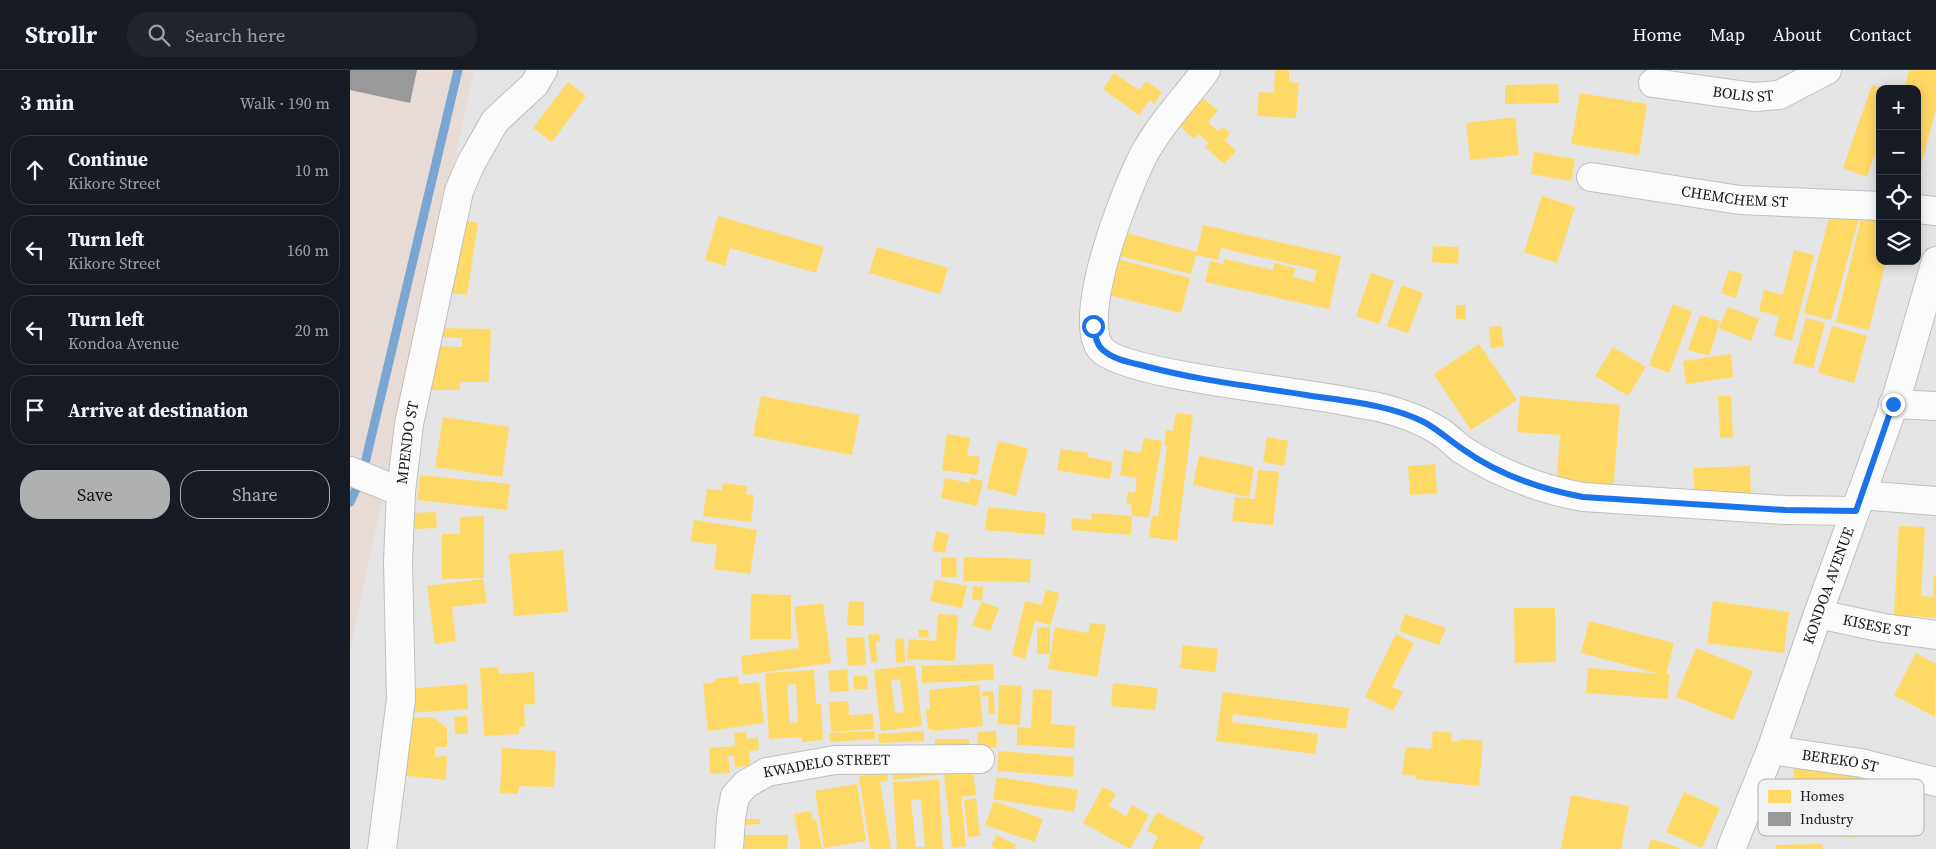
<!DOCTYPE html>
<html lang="en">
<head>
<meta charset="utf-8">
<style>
  body { margin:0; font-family:"Source Serif 4",serif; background:#20242c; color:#f1f3f6 }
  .controls { position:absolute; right:15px; top:15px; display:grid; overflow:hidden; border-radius:10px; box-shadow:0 2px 12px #0003 }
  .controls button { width:45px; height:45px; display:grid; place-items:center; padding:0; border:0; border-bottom:1px solid #363941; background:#171b24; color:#f1f3f6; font:25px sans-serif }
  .stop { position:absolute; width:15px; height:15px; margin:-11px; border:4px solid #1a73e8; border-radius:50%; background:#fff }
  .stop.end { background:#1a73e8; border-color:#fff; box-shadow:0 1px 5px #0008 }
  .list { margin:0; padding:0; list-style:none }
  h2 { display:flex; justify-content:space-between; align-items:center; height:65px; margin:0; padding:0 20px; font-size:21px }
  h2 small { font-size:16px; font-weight:400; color:#9ea1a6 }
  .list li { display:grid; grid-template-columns:32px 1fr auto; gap:15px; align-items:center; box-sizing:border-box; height:70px; margin:0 10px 10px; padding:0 10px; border:1px solid #363941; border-radius:20px }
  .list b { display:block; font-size:19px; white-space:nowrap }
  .list p { margin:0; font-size:16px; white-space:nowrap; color:#9ea1a6 }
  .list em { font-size:16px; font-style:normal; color:#9ea1a6 }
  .actions { display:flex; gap:10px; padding:15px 20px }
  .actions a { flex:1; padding:11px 0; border:1px solid #afb0b2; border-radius:20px; text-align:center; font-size:18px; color:#afb0b2 }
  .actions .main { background:#afb0b2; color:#111 }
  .icon { flex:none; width:28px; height:28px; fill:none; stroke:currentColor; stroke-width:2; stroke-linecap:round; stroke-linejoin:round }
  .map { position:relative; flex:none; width:1586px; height:779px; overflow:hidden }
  header { display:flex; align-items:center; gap:30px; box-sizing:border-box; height:70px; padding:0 25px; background:#171b24; border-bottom:1px solid #363941 }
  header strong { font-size:24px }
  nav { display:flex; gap:28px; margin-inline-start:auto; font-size:18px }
  .search { width:350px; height:45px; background:#20242c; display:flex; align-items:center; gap:12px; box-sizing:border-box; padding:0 18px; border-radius:20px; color:#9ea1a6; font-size:19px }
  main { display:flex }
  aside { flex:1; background:#171b24 }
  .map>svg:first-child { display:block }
  .industrial { fill:#e8dbd6 }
  .homes { fill:#ffd966; fill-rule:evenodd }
  .industry { fill:#999 }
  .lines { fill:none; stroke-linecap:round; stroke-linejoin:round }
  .stream { stroke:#79a6d2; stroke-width:9 }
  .minor-casing { stroke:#bfbfbf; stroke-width:30 }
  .minor { stroke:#fbfbfb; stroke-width:28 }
  .route { stroke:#1a73e8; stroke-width:6 }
  .labels { text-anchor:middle; stroke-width:5; stroke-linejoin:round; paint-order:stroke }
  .street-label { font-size:15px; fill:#181819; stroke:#f0f1f2 }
  .key { fill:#f0f1f2; stroke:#afb0b1; stroke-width:1 }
  .key-label { font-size:14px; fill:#181819 }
</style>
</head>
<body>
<header>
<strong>Strollr</strong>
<div class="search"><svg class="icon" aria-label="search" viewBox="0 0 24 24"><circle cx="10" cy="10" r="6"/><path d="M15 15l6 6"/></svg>Search here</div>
<nav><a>Home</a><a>Map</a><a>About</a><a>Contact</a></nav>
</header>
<main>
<aside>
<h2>3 min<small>Walk · 190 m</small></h2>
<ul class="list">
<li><svg class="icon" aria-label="ahead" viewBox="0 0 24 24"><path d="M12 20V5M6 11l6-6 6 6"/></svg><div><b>Continue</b><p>Kikore Street</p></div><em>10 m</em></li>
<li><svg class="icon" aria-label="left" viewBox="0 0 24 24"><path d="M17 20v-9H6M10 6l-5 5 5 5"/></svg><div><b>Turn left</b><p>Kikore Street</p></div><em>160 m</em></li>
<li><svg class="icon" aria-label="left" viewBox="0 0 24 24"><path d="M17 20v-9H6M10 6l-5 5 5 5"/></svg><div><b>Turn left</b><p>Kondoa Avenue</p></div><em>20 m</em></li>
<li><svg class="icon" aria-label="arrive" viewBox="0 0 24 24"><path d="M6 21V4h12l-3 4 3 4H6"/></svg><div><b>Arrive at destination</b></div></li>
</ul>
<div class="actions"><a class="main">Save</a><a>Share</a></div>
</aside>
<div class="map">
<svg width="1586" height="779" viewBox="0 0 1586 779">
  <rect width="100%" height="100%" fill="#e4e4e4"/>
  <!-- industrial -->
  <path class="industrial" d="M0 0H124L0 579Z"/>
  <!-- homes -->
  <path class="homes" d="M925 0H939V12L949 13 946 48 907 46 909 22 924 23Z
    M1559 0H1586V39L1571 95 1567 94V19H1554Z
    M764 3 789 20 796 11 812 22 804 34 800 30 789 45 753 19Z
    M218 12 236 26 202 72 183 58Z
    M1208 14 1209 33 1155 34V15Z
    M1522 15 1530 18V70L1517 107 1493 98Z
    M1230 23 1297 34 1289 85 1221 74Z
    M851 26 868 41 858 52 868 61 873 57 880 63 875 70 886 81 874 94 855 77 859 73 849 64 844 69 826 53Z
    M1165 47 1169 85 1120 90 1116 53Z
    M1184 82 1225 89 1221 111 1181 104Z
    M1192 126 1225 137 1207 193 1174 182Z
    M1482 137 1510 144 1481 250 1454 243Z
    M1514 137 1530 141V191H1536L1519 260 1486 252Z
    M368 146 474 177 466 203 380 178 375 196 355 190Z
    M108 150 128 153 117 225 97 222Z
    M853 155 991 186 979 239 855 212 860 191 873 194 874 189 923 200 924 193 945 198 943 207 964 212 967 200 871 178 868 190 846 185 841 204 770 186 776 163 847 182Z
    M1083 176 1109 177 1108 194 1082 192Z
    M527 177 598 198 590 224 519 203Z
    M1444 180 1464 185 1442 271 1424 266 1429 246 1409 241 1414 220 1433 225Z
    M767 189 840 208 831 243 758 225Z
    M1379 200 1393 204 1386 228 1371 223Z
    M1021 203 1044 211 1029 254 1006 246Z
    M1052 215 1073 223 1058 263 1037 256Z
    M1323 234 1342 242 1319 303 1299 295Z
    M1106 235H1116V249H1106Z
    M1378 237 1409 249 1401 271 1369 258Z
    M1350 245 1370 251 1359 286 1338 280Z
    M1456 248 1475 253 1463 298 1443 293Z
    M1151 256 1154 276 1141 278 1139 257Z
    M1482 256 1517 266 1504 313 1468 303Z
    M82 258 141 259 139 312H110V320H81L82 276 112 277V268L82 267Z
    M1129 274 1167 330 1121 360 1084 304Z
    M1263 277 1296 297 1278 326 1245 306Z
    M1381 284 1383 307 1336 314 1333 291Z
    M411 326 510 345 502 385 403 366Z
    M1170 326 1270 335 1263 422 1206 417 1210 365 1167 362Z
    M1368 326H1381L1383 367 1370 368Z
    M826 343 843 345 827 471 799 467 802 446 808 447 817 376H814L816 360 823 361Z
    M93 347 159 357 152 407 85 397Z
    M597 364 620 368 617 385 630 387 627 405 592 400Z
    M917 367 938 371 934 396 913 392Z
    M794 368 812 371 799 448 781 445 782 435 776 434 778 422 785 423 787 408 770 405 774 380 791 383Z
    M648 371 678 378 666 426 637 418Z
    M711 379 738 383 737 387 763 392 760 409 707 400Z
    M849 386 904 397 899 427 843 415Z
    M1085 394 1087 423 1060 425 1058 396Z
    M1400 396 1401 423 1345 425 1343 398Z
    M908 400 929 402 923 455 882 451 885 427 905 429Z
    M70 405 160 414 157 440 67 430Z
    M595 408 619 413 620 408 633 411 627 436 591 428Z
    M373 413 397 416 396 424 404 425 401 452 353 446 357 419 372 420Z
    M638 437 696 443 694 465 635 460Z
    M86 442 87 458 64 459 63 443Z
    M742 443 782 446 781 465 721 460 722 448 741 450Z
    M134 446V508L92 509V464H110V447Z
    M344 450 407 460 400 504 364 499 367 475 341 471Z
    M1549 456 1575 457 1571 526 1583 527 1584 505H1586V548L1544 545Z
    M586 461 599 464 595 483 582 481Z
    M213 480 218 542 164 546 159 484Z
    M606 487 607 507H591V488Z
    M614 487 681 489 680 512 613 511Z
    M133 509 137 533 102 537 106 571 85 574 77 516Z
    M585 510 617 516 612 538 580 531Z
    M623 516 633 517 632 531 622 529Z
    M696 520 709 523 701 555 685 551 675 589 662 585 675 531 692 535Z
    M401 524 441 525V569H400Z
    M499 531 514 532V556L497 555Z
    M1363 531 1439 542 1434 583 1357 573Z
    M632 532 649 538 640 561 622 555Z
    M473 533 481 593 393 605 391 586 449 578 444 537Z
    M1164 538H1205L1206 592 1165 593Z
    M588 544 608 545 605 591 557 589 559 569 586 571Z
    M1055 544 1096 558 1089 575 1049 561Z
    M1239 551 1324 573 1316 604H1319L1318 629 1236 623 1238 598 1310 604 1231 583Z
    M740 553 756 555 747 607 698 599 705 557 738 563Z
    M700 557V584H687V558Z
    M568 560H578L579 567 569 568Z
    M529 564 530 571 526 572 527 591 521 592 518 565Z
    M1046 564 1064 573 1042 617 1053 622 1043 641 1015 627Z
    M514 567 516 595 498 596 496 568Z
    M554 568 555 592 546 593 545 569Z
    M833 575 868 579 865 602 830 598Z
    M1346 578 1403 601 1383 650 1326 627Z
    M1566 583 1586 594 1585 647 1544 625Z
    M643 594 644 610 572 613V596Z
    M565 595 572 656 531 661 524 600ZM550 609 554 642 545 643 541 610Z
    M148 597 149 604 184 602 185 634 174 635 175 657H169V664L134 666 130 598Z
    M497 599 499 621 480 622 478 601Z
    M464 600 466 634H471L473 670 452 672V667L419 669 415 603ZM446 614 448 652 440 653 437 615Z
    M388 606 389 614 409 612 414 653 358 661 353 614 365 612V609Z
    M503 606H517L518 619H504Z
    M763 613 808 618 805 640 761 636Z
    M117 614 118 639 57 643 56 619Z
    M629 615 633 656 583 661V659H578L576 640H580L579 620Z
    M649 615 672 616 670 655 648 654Z
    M683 619 702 620 701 654 725 656 724 678 667 675V657L681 658Z
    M643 621 645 644 639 645 638 626 632 627V622Z
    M873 622 999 638 996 659 883 644 882 652 968 664 965 684 866 671Z
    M498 631 499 645 523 644 524 659 481 662 479 632Z
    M117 646 118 664H105L104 647Z
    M83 647 97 658V677H85V687L97 686 96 710 48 705 51 648Z
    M525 661V669L480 672 479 663Z
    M574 661V671L529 673 528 664Z
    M646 661 647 677 628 679 627 662Z
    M1083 661 1102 663 1101 671 1110 672V669L1133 671 1129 716 1065 709 1066 706 1052 704 1056 677 1081 679Z
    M396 662 397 669 408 668 409 680 399 681 400 696 385 697 384 686H378L380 703 360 704 359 678 385 676 384 663Z
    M585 669H619V678L585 679Z
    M152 678 206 681 204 717 169 716 168 724 150 723Z
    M649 681 724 687 723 707 647 701Z
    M1444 698 1513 707 1505 768 1437 759Z
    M587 700V705L543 710V704Z
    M623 701 626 725 611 727 616 776 602 778 594 704Z
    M537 702 538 710 530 712 541 779H520L509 706Z
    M647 707 728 720 724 742 643 729Z
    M589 710 593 779H547L543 712ZM571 729 575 777H566L561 730Z
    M507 714 516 771 474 778 465 721Z
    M753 717 766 724 759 736 776 746 782 735 799 745 780 779 733 753Z
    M1334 722 1370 738 1352 778 1316 762Z
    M1221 725 1279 736 1271 779H1211Z
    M626 728 630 766 618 767 614 730Z
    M644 731 693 749 685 772 635 755Z
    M461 741 463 750 466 749 472 779H451L444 744Z
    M807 742 855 767 848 779H802L808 766 797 761Z
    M394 749H410V754L393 755Z
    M395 765H438L437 779H394Z
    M647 765 666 775 664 779H647L641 776Z
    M1301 769 1333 779H1298Z
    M1472 774 1473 779H1426V775Z"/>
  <!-- industry -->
  <path class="industry" d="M0 0H67L60 33 0 20Z"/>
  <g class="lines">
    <!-- stream -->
    <path class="stream" d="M0 432 12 406 108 0"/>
    <defs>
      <g id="minor">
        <path d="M856 0C835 29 810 54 793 86 776 120 725 247 751 279 770 301 905 317 938 322 968 326 998 331 1028 337 1049 342 1070 349 1089 361 1097 366 1104 373 1111 379 1148 403 1190 419 1233 427L1435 440 1505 441"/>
        <path id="s1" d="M1303 13 1404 27 1429 25 1477 0"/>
        <path id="s2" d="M1241 107 1390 130 1530 136"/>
        <path d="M1567 139 1586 141"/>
        <path d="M1543 334 1586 336"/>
        <path d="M0 401 51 422"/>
        <path d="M1511 425 1586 431"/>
        <path id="s3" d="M1468 544 1534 558 1586 565"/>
        <path id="s4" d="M1421 680 1511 693 1586 712"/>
        <path id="s5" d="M32 779 51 629 48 491 51 422 59 354 109 121 120 95 145 51 184 15 193 0"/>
        <path id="s6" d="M379 779 381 748 385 726 396 714 417 702 485 690 630 689"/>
        <path id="s7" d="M1381 779 1421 680 1468 544 1547 326 1586 191"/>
      </g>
    </defs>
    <!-- minor casing -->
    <use href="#minor" class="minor-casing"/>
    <!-- minor -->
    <use href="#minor" class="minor"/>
  </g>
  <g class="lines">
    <!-- route -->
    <path class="route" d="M743 256C745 264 746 275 753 280 763 289 778 292 791 295 845 310 900 316 956 325 994 331 1038 334 1074 352 1087 359 1098 369 1111 378 1147 404 1190 419 1233 427L1435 440 1506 441 1543 334"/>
  </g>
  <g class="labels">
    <!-- street labels -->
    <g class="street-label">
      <text dy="5" stroke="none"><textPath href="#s1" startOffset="91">BOLIS ST</textPath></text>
      <text dy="5" stroke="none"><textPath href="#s2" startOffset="145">CHEMCHEM ST</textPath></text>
      <text dy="5" stroke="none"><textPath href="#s5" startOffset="408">MPENDO ST</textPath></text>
      <text dy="5" stroke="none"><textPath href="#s7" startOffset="281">KONDOA AVENUE</textPath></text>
      <text dy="5" stroke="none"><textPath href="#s3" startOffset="60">KISESE ST</textPath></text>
      <text dy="5" stroke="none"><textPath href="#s4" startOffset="70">BEREKO ST</textPath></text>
      <text dy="5" stroke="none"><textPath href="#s6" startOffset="154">KWADELO STREET</textPath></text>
    </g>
  </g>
  <!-- legend -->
  <rect x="1408" y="709" width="166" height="57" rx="8" class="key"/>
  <rect x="1418" y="720" width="23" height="13" fill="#ffd966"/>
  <rect x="1418" y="742" width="23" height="14" fill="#999"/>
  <g class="key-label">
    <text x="1450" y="731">Homes</text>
    <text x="1450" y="754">Industry</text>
  </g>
</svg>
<div class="controls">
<button>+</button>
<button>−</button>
<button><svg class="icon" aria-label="locate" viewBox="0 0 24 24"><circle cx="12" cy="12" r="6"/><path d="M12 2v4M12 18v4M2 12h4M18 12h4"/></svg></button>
<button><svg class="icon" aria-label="layers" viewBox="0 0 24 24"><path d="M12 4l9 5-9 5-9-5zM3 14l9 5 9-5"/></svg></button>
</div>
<div class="stop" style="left:743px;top:256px"></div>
<div class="stop end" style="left:1543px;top:334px"></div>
</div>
</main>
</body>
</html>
